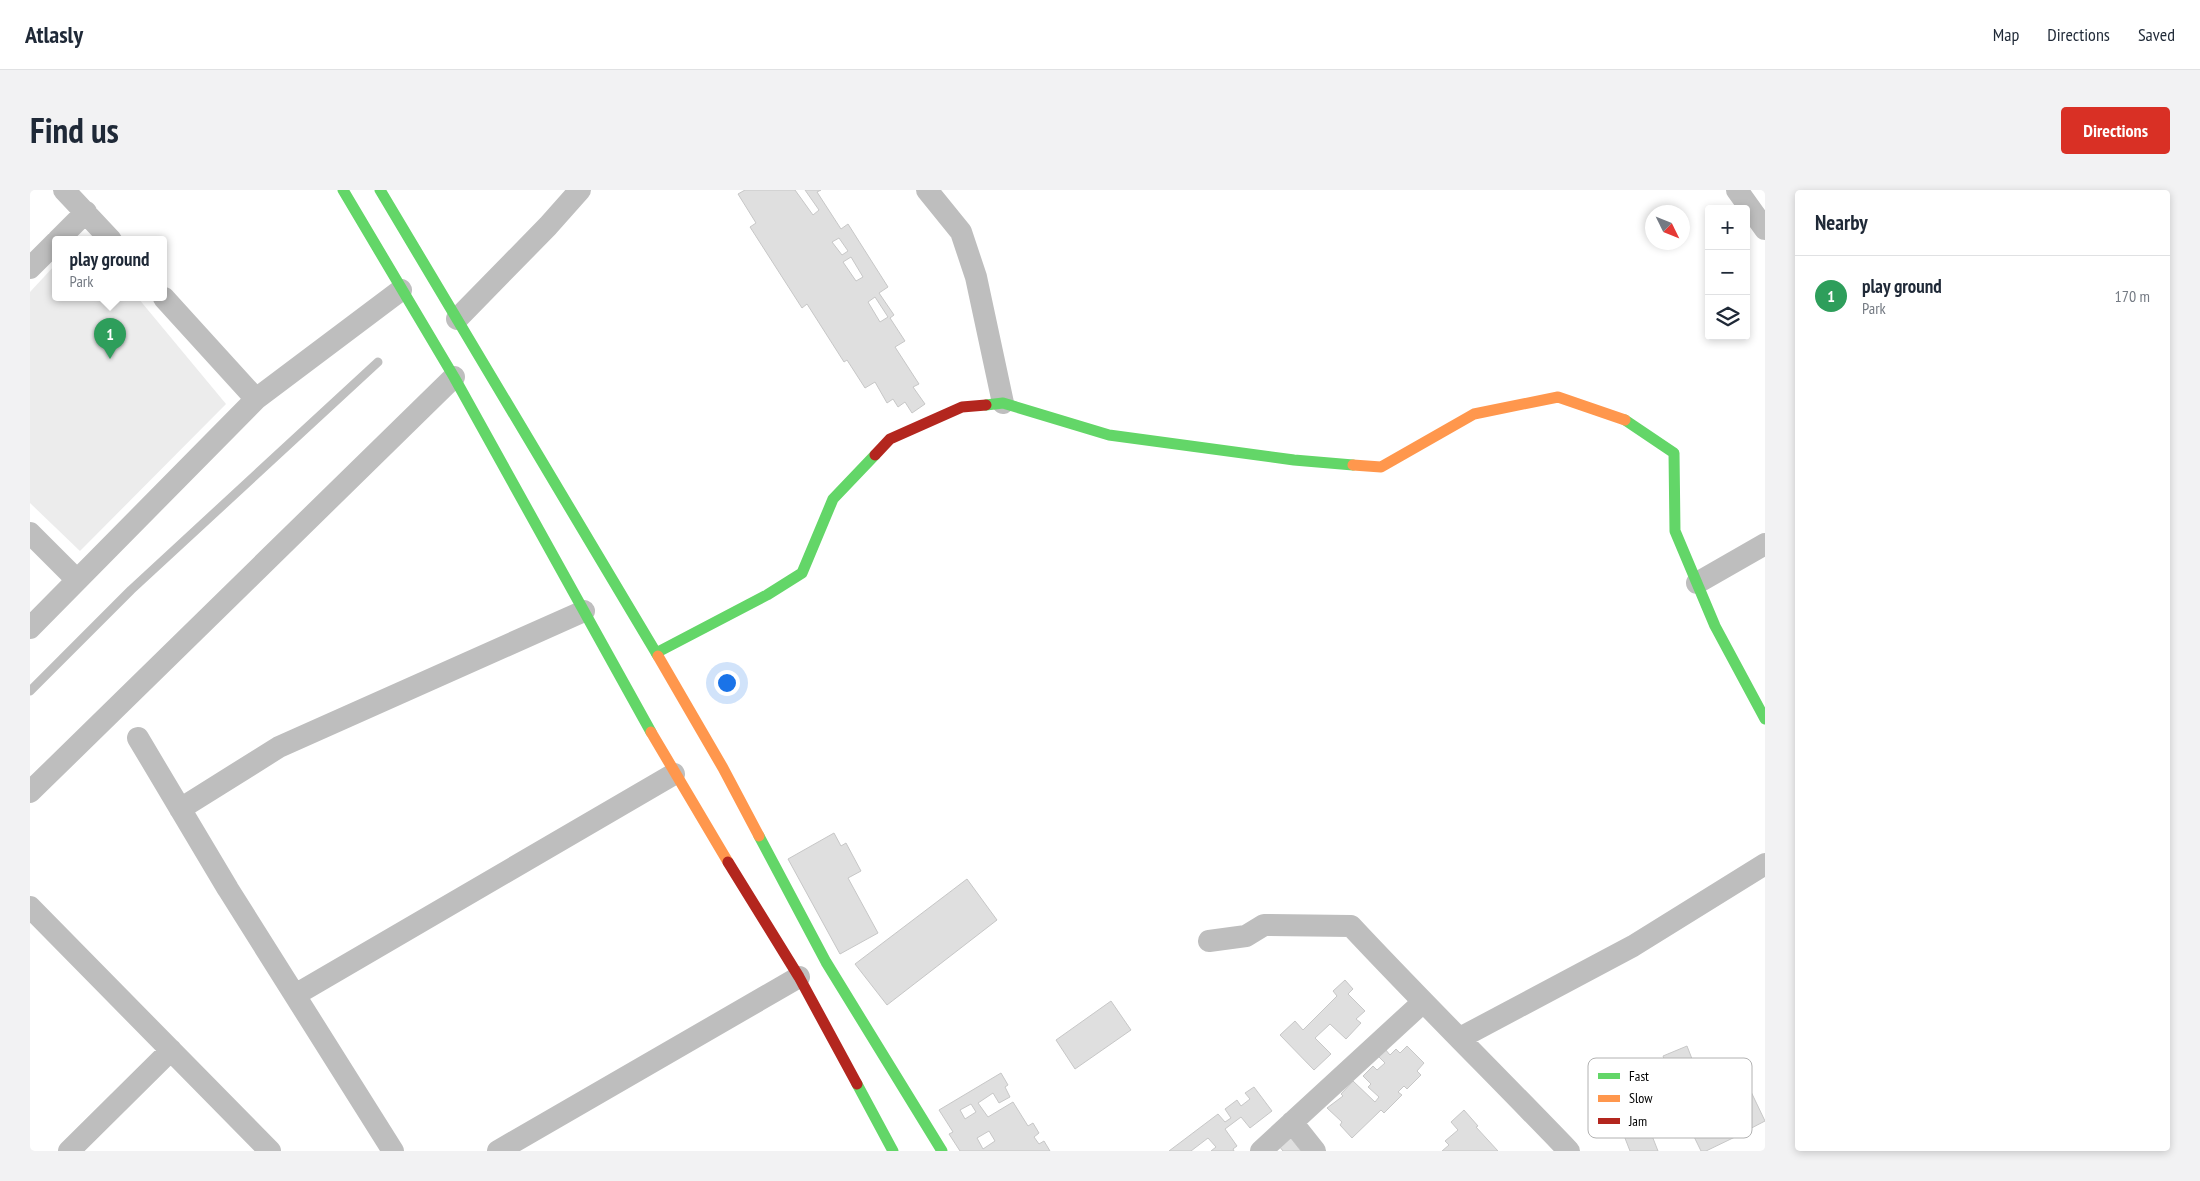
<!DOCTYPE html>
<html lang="en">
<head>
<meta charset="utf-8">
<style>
  body { margin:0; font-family:"PT Sans Narrow",sans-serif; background:#f2f2f3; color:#1f2937 }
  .controls { position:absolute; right:15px; top:15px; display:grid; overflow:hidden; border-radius:5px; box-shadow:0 2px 8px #0003 }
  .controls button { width:45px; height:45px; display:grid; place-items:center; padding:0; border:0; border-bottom:1px solid #e0e1e3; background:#fff; color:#1f2937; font:25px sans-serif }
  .compass { position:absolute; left:1615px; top:15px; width:45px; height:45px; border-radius:50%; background:#fff; box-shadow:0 2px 8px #0003; rotate:133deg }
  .you { position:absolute; left:696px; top:492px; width:18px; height:18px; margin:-12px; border:4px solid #fff; border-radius:50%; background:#1a73e8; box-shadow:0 0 0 8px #1a73e833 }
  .badge { display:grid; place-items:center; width:32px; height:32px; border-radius:50%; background:#d93025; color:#fff; font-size:16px; font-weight:700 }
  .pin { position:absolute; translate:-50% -41px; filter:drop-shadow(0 1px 2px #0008) }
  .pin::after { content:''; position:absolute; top:26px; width:18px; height:15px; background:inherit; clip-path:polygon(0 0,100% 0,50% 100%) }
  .popup { position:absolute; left:22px; top:46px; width:115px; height:65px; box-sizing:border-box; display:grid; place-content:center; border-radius:5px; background:#fff; filter:drop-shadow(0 1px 4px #0005); font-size:16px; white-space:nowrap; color:#747a83 }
  .popup b { font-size:19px; color:#1f2937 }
  .popup::after { content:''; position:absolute; left:50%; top:100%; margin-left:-10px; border:10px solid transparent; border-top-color:#fff }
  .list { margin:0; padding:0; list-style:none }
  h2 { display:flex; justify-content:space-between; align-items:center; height:65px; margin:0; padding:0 20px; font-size:21px }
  h2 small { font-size:16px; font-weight:400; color:#747a83 }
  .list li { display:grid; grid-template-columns:32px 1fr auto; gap:15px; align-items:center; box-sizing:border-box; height:80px; padding:0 20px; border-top:1px solid #e0e1e3 }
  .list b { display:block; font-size:19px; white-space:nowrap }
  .list p { margin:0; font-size:16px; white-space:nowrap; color:#747a83 }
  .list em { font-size:16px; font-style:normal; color:#747a83 }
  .icon { flex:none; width:28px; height:28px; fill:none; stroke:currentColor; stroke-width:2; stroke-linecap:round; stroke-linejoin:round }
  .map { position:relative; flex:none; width:1735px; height:961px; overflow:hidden; border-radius:5px }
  header { display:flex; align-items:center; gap:30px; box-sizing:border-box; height:70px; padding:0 25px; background:#fff; border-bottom:1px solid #e0e1e3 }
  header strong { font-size:24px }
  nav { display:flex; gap:28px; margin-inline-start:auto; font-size:18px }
  .intro { display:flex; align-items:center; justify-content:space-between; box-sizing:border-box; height:120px; padding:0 30px }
  h1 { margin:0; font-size:35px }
  .button { padding:12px 22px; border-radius:5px; background:#d93025; color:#fff; font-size:18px; font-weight:700 }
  main { display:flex; gap:30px; padding:0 30px }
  aside { flex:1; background:#fff; border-radius:5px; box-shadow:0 2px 8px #0003 }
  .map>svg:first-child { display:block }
  .green { fill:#ececec }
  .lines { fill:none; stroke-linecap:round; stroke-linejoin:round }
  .stream { stroke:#bfbfbf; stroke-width:9 }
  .building { fill:#dfdfdf; stroke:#c7c7c7; fill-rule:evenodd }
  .street { stroke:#bebebe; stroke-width:22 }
  .fast { stroke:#63d668; stroke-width:11 }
  .slow { stroke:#ff974d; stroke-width:11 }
  .jam { stroke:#b3261e; stroke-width:11 }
  .key { fill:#fff; stroke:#b2b2b2; stroke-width:1 }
  .key-label { font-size:14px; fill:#000 }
</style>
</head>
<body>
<header>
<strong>Atlasly</strong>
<nav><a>Map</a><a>Directions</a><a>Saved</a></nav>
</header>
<div class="intro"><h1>Find us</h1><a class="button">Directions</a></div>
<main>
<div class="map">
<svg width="1735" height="961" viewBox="0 0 1735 961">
  <rect width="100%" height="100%" fill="#fff"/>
  <!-- green -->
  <path class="green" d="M26 74V108H108L196 214 50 361 0 313V102Z"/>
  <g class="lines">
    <!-- stream -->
    <path class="stream" d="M0 501 101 400 348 172"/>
  </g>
  <!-- building -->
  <path class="building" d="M715 0H765L783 25 789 20 775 0H791L787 2 811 39 818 34 858 97 849 103 864 125 860 128 875 151 865 157 889 194 883 197 895 214 882 223 875 212 868 217 863 209 857 213 845 192 835 198 817 170 814 172 777 114 772 118 720 37 726 33 708 4ZM809 48 818 61 812 65 802 52ZM821 67 833 87 826 91 813 72ZM845 107 858 127 850 132 838 112Z
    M804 643 811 656 816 653 831 681 818 688 848 743 810 764 758 669Z
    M937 689 967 730 857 815 825 774Z
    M1315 790 1323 799 1318 804 1335 821 1326 829 1331 833 1316 849 1300 834 1285 848 1301 864 1284 880 1250 845 1265 831 1273 840 1307 806 1303 801Z
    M1081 811 1101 840 1045 879 1026 850Z
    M1377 856 1394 873 1387 881 1391 885 1377 899 1374 896 1368 902 1372 905 1354 923 1351 920 1322 948 1310 935 1312 932 1297 918 1313 906 1311 904 1323 891 1345 912 1349 907 1338 897 1341 894 1333 886 1343 876 1347 880 1355 873 1348 866 1355 859 1360 865 1366 859 1370 863Z
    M1657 856 1671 892 1647 902 1633 866Z
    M971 883 978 895 975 897 980 907 969 913 963 903 948 913 958 927 983 912 998 936 1003 933 1009 943 1004 947 1009 954 1014 951 1020 961H930L919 944 923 942 909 920ZM941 914 946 922 935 929 930 920ZM959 941 965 951 953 959 947 948Z
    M1713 885 1735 931 1710 944 1687 899Z
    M1224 897 1242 921 1220 938 1211 927 1195 939 1207 956 1203 959 1204 961H1181L1186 957 1178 948 1161 961H1139L1188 924 1195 932 1201 928 1195 919 1207 910 1211 916 1220 909 1215 903Z
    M1683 901 1705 947 1676 961H1671L1650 918Z
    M1434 920 1448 936 1446 937 1468 961H1412L1419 955 1415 951 1428 940 1421 932Z
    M1617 933 1628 961H1600L1593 943Z
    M1260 947 1271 961H1253L1249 956Z"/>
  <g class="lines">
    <!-- street -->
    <path class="street" d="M34 0 81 50
      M897 0 931 42 946 87 973 213
      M1707 0 1735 39
      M28 50 56 22
      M0 78 26 52
      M134 108 226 209
      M427 129 518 36 550 0
      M0 343 47 390
      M1667 393 1735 354
      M0 438 226 209 371 100
      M108 548 198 699 363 961
      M0 602 424 187
      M150 619 249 557 554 421
      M0 717 240 961
      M1179 751 1216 746 1234 735 1321 736C1393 813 1467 886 1539 961
      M265 805 644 584
      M1430 848 1603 756 1735 674
      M1262 932 1285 961
      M39 961 141 860
      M468 961 769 787
      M1231 961 1393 812"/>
    <!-- fast -->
    <path class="fast" d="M313 0 424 187 621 542
      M350 0 628 466
      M956 215 973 213 1079 245 1264 270 1323 275
      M1595 230 1644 263 1645 341 1685 436 1735 529
      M626 463 737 405 772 383 803 309 845 265
      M729 646 796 772 912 961
      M827 894 863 961"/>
    <!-- slow -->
    <path class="slow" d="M1323 275 1351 277 1444 224 1528 207 1595 230
      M628 466 693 578 729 646
      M621 542 698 672"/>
    <!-- jam -->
    <path class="jam" d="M845 265 860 249 932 217 956 215
      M698 672 769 787 827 894"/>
  </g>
  <!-- legend -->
  <rect x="1558" y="868" width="164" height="80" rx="8" class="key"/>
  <rect x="1568" y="883" width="22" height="6" fill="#63d668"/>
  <rect x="1568" y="905" width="22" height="7" fill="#ff974d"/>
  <rect x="1568" y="928" width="22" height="6" fill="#b3261e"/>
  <g class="key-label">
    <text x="1599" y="891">Fast</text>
    <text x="1599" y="913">Slow</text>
    <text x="1599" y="936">Jam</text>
  </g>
</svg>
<div class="controls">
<button>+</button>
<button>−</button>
<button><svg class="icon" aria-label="layers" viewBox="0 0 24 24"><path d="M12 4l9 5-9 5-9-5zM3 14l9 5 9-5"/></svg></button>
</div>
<svg class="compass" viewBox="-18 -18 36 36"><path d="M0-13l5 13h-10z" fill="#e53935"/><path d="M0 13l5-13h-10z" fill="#747a83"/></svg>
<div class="you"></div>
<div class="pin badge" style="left:80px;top:169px;background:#2e9e5b">1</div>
<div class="popup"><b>play ground</b>Park</div>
</div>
<aside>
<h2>Nearby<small></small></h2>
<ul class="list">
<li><span class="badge" style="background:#2e9e5b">1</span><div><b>play ground</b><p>Park</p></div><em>170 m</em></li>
</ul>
</aside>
</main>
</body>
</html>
